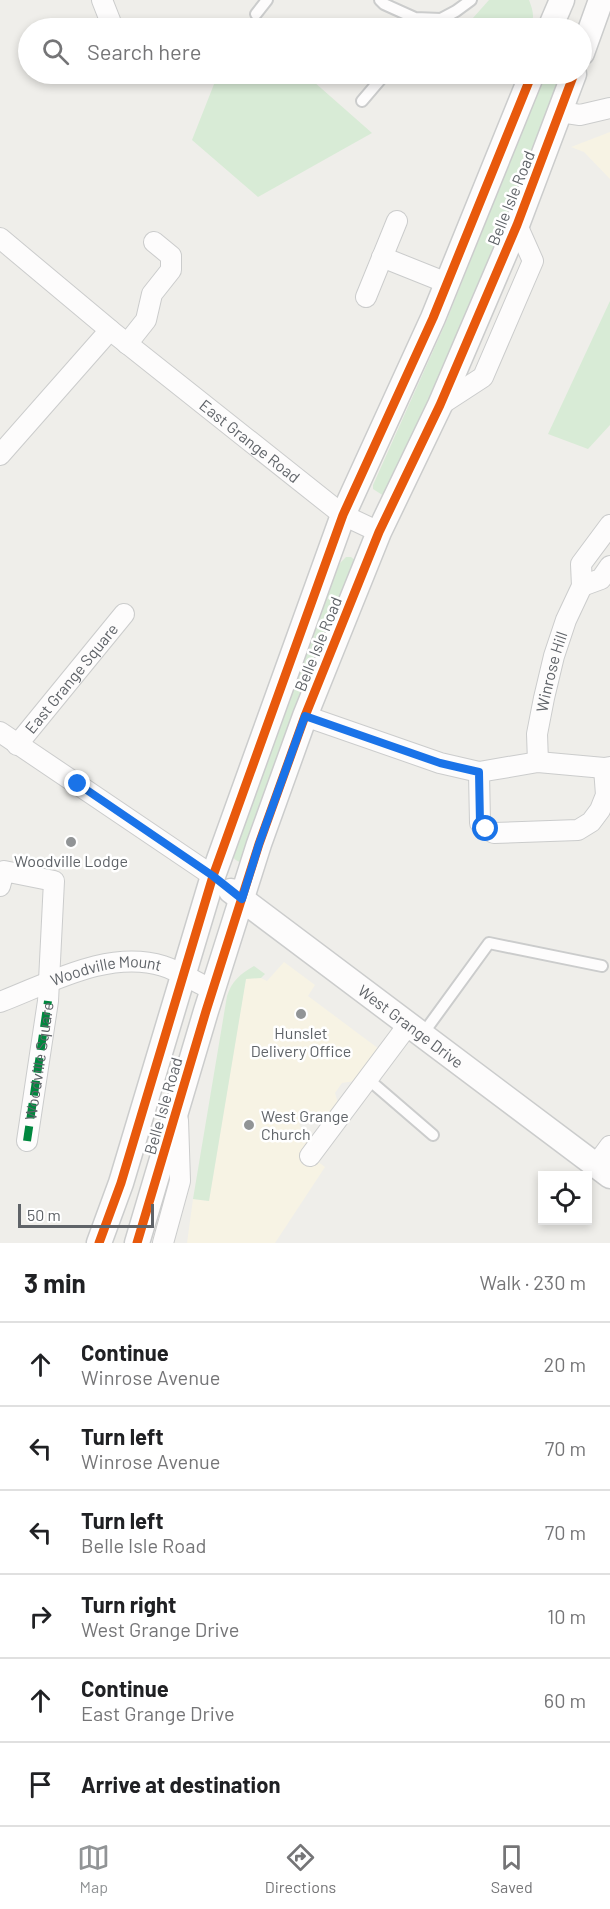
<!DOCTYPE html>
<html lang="en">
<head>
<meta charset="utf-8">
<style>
  body { margin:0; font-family:Barlow,sans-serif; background:#f2f2f2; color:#202124 }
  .controls { position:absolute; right:18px; bottom:18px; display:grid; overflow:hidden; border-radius:0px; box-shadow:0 3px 9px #0003 }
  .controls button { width:54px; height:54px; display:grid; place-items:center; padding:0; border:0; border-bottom:2px solid #e0e0e0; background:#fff; color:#202124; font:30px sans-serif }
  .scale { position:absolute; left:18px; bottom:15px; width:136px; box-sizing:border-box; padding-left:6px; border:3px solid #5f6368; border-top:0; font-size:16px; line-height:21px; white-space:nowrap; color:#5f6368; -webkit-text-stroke:4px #fff; paint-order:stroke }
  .stop { position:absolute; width:18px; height:18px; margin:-14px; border:4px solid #1a73e8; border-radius:50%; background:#fff }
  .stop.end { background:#1a73e8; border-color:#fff; box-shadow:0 2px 6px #0008 }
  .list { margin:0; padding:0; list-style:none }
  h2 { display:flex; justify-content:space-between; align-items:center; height:78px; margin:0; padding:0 24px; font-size:26px }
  h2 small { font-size:20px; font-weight:400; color:#757577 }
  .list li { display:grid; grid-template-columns:39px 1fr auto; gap:18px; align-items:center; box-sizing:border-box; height:84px; padding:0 24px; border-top:2px solid #e0e0e0 }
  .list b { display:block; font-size:22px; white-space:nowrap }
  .list p { margin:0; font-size:20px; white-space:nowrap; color:#757577 }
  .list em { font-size:20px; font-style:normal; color:#757577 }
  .icon { flex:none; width:33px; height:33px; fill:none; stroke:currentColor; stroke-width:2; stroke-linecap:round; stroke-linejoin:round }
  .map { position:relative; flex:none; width:610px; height:1243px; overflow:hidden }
  .search { position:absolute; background:#fff; box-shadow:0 3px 9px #0003; left:18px; right:18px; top:18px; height:66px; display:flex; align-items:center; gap:15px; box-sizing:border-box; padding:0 21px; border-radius:33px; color:#757577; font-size:22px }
  .sheet { height:582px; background:#fff }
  nav { display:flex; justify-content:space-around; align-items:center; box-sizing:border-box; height:84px; border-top:2px solid #e0e0e0; background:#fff; font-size:16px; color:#757577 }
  nav a { display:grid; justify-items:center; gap:3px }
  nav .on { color:#919496 }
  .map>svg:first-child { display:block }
  .commercial { fill:#f7f3e4 }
  .green { fill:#d8ebd6 }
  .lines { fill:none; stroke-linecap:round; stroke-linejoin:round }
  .service-casing { stroke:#cbcccc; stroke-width:14 }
  .minor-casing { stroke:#cbcccc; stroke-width:22 }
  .tertiary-casing { stroke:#cbcccc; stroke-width:27 }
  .service { stroke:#fdfcfc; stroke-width:10 }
  .minor { stroke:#fdfcfc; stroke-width:20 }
  .tertiary { stroke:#fdfcfc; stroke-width:24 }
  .quiet { stroke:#00873e; stroke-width:8; stroke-dasharray:15 8; stroke-linecap:butt }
  .cycleway-casing { stroke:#fff; stroke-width:13 }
  .cycleway { stroke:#e8590c; stroke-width:9 }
  .route { stroke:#1a73e8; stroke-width:8 }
  .poi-dot { fill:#919496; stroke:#fff; stroke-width:2 }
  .labels { text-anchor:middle; stroke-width:5; stroke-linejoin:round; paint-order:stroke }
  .street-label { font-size:16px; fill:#5f6368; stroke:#fff }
  .poi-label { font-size:16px; fill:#5f6368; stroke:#fff }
</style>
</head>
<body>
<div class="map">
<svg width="610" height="1243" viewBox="0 0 610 1243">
  <rect width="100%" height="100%" fill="#efeeea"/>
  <!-- commercial -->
  <path class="commercial" d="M610 132V179L584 152 571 147Z
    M284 962 315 985 308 996 379 1049 355 1081 342 1083 335 1093 338 1103 324 1120 308 1113 299 1125 305 1131 309 1141 305 1152 325 1167 275 1243H187L193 1199 209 1201 246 978H261L267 981Z"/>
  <!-- green -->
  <path class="green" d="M489 0H529C533 11 536 19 528 28H464Z
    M218 74H305L372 133 258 197 192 140Z
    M545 74H565L463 329 384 496 373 489V485L446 322Z
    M610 301V425L588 449 548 434Z
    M346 557H351L356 561 242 862C237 862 234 859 232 855L295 672 340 563Z
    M254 966 265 974 261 978 246 979 209 1201 193 1199 227 996C232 981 240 974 254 966Z"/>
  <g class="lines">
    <defs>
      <path id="service" d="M380 0 384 4 415 18 441 19
        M256 14 267 0
        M424 28 456 11 471 0
        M362 101 385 74
        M422 1035 489 943 602 966
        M368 1079 433 1135"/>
      <g id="minor">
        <path d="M102 0 113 28"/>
        <path d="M560 112 580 115 610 108"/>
        <path id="s1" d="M0 238 110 330 343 515 379 532"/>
        <path d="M382 257 447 283"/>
        <path d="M366 297 397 221"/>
        <path d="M127 344 146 320 152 294 171 270V256L154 242"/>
        <path d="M440 405 483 377 533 261 517 225"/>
        <path d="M0 455 110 330"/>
        <path d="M582 586 601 579 610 566"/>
        <path d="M305 716 440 763 479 772 538 762 604 768 610 767"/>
        <path d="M0 732 213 876"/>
        <path id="s2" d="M17 745 124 614"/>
        <path id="s3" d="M538 762 537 734 544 698 554 656 566 620 582 586 581 564 610 525"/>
        <path d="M479 772 480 823 486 829 494 833 578 830 591 822 600 810 606 795 604 768"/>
        <path d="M0 886 4 871 54 881 48 1001 27 1141"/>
        <path id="s4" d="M0 1002C50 983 109 949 163 966 179 971 197 983 213 990"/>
        <path d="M310 1156 408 1025"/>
        <path d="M596 1165 610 1146"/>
        <path d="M163 1243 180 1181 178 1120"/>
      </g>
      <g id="tertiary">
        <path d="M550 28 562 0"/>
        <path d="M582 53 601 0"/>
        <path id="s5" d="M231 891 610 1176"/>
        <path d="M99 1243 121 1183 213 876 343 515 433 318 532 74"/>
        <path d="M137 1243 206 1011 259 844 305 716 379 532 440 405 517 225 574 74"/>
      </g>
    </defs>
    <!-- service casing -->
    <use href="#service" class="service-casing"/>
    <!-- minor casing -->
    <use href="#minor" class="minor-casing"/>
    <!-- tertiary casing -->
    <use href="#tertiary" class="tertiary-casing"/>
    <!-- service -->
    <use href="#service" class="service"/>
    <!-- minor -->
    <use href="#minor" class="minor"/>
    <!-- tertiary -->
    <use href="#tertiary" class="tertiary"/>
    <!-- quiet -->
    <path class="quiet" id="s6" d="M27 1141 48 1001"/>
    <defs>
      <path id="cycleway" d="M99 1243 121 1183 213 876 343 515 433 318 532 74
        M137 1243 206 1011 259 844 305 716 379 532 440 405 517 225 574 74"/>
    </defs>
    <!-- cycleway casing -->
    <use href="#cycleway" class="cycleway-casing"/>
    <!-- cycleway -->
    <use href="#cycleway" class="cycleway"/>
  </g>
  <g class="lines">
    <!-- route -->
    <path class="route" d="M78 784 213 876 242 899 259 844 305 716 440 763 479 772 480 823 486 829"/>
  </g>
  <!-- markers -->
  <g class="poi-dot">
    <circle cx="71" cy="842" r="6"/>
    <circle cx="301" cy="1014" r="6"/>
    <circle cx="249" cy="1125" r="6"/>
  </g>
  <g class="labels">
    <!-- street labels -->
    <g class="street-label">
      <text transform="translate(511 198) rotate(-68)" y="6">Belle Isle Road</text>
      <text dy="6" stroke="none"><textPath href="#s1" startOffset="322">East Grange Road</textPath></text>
      <text transform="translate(318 644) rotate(-68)" y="6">Belle Isle Road</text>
      <text dy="6" stroke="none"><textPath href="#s3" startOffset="92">Winrose Hill</textPath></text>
      <text dy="6" stroke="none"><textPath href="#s2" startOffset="86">East Grange Square</textPath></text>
      <text dy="6" stroke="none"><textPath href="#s4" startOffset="112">Woodville Mount</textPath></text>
      <text dy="6" stroke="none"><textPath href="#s5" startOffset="225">West Grange Drive</textPath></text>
      <text dy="6" stroke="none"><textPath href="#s6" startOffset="81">Woodville Square</textPath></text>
      <text transform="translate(163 1106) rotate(-74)" y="6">Belle Isle Road</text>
    </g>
    <!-- poi labels -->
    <g class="poi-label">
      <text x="71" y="867">Woodville Lodge</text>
      <text x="301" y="1039">Hunslet<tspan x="301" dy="18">Delivery Office</tspan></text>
      <text x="261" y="1122" text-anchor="start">West Grange<tspan x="261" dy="18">Church</tspan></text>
    </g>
  </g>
</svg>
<div class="controls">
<button><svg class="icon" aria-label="locate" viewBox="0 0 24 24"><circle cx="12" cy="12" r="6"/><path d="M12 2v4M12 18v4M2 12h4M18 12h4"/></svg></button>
</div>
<div class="scale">50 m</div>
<div class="stop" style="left:486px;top:829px"></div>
<div class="stop end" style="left:78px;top:784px"></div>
<div class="search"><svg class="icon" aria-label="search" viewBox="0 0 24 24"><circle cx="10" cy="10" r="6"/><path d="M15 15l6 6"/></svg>Search here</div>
</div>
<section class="sheet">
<h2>3 min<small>Walk · 230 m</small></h2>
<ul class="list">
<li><svg class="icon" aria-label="ahead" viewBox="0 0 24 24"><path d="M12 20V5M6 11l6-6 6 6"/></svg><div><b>Continue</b><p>Winrose Avenue</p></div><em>20 m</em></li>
<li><svg class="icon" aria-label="left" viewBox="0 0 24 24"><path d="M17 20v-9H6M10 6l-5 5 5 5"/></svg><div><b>Turn left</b><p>Winrose Avenue</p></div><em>70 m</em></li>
<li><svg class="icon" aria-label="left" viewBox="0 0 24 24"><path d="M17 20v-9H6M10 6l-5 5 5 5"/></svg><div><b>Turn left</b><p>Belle Isle Road</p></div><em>70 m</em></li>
<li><svg class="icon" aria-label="right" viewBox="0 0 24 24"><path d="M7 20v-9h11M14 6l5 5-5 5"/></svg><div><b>Turn right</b><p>West Grange Drive</p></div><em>10 m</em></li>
<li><svg class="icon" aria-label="ahead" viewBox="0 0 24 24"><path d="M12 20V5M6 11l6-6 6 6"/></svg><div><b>Continue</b><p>East Grange Drive</p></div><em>60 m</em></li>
<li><svg class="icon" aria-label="arrive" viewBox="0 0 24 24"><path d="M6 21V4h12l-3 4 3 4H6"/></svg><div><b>Arrive at destination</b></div></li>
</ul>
</section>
<nav>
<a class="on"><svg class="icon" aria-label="map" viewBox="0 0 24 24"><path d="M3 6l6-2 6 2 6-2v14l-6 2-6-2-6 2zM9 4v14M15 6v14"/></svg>Map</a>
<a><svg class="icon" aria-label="directions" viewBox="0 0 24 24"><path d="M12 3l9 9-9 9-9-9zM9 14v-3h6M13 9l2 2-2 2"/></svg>Directions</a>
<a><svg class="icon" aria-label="saved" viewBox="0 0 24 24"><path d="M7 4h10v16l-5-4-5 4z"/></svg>Saved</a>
</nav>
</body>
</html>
